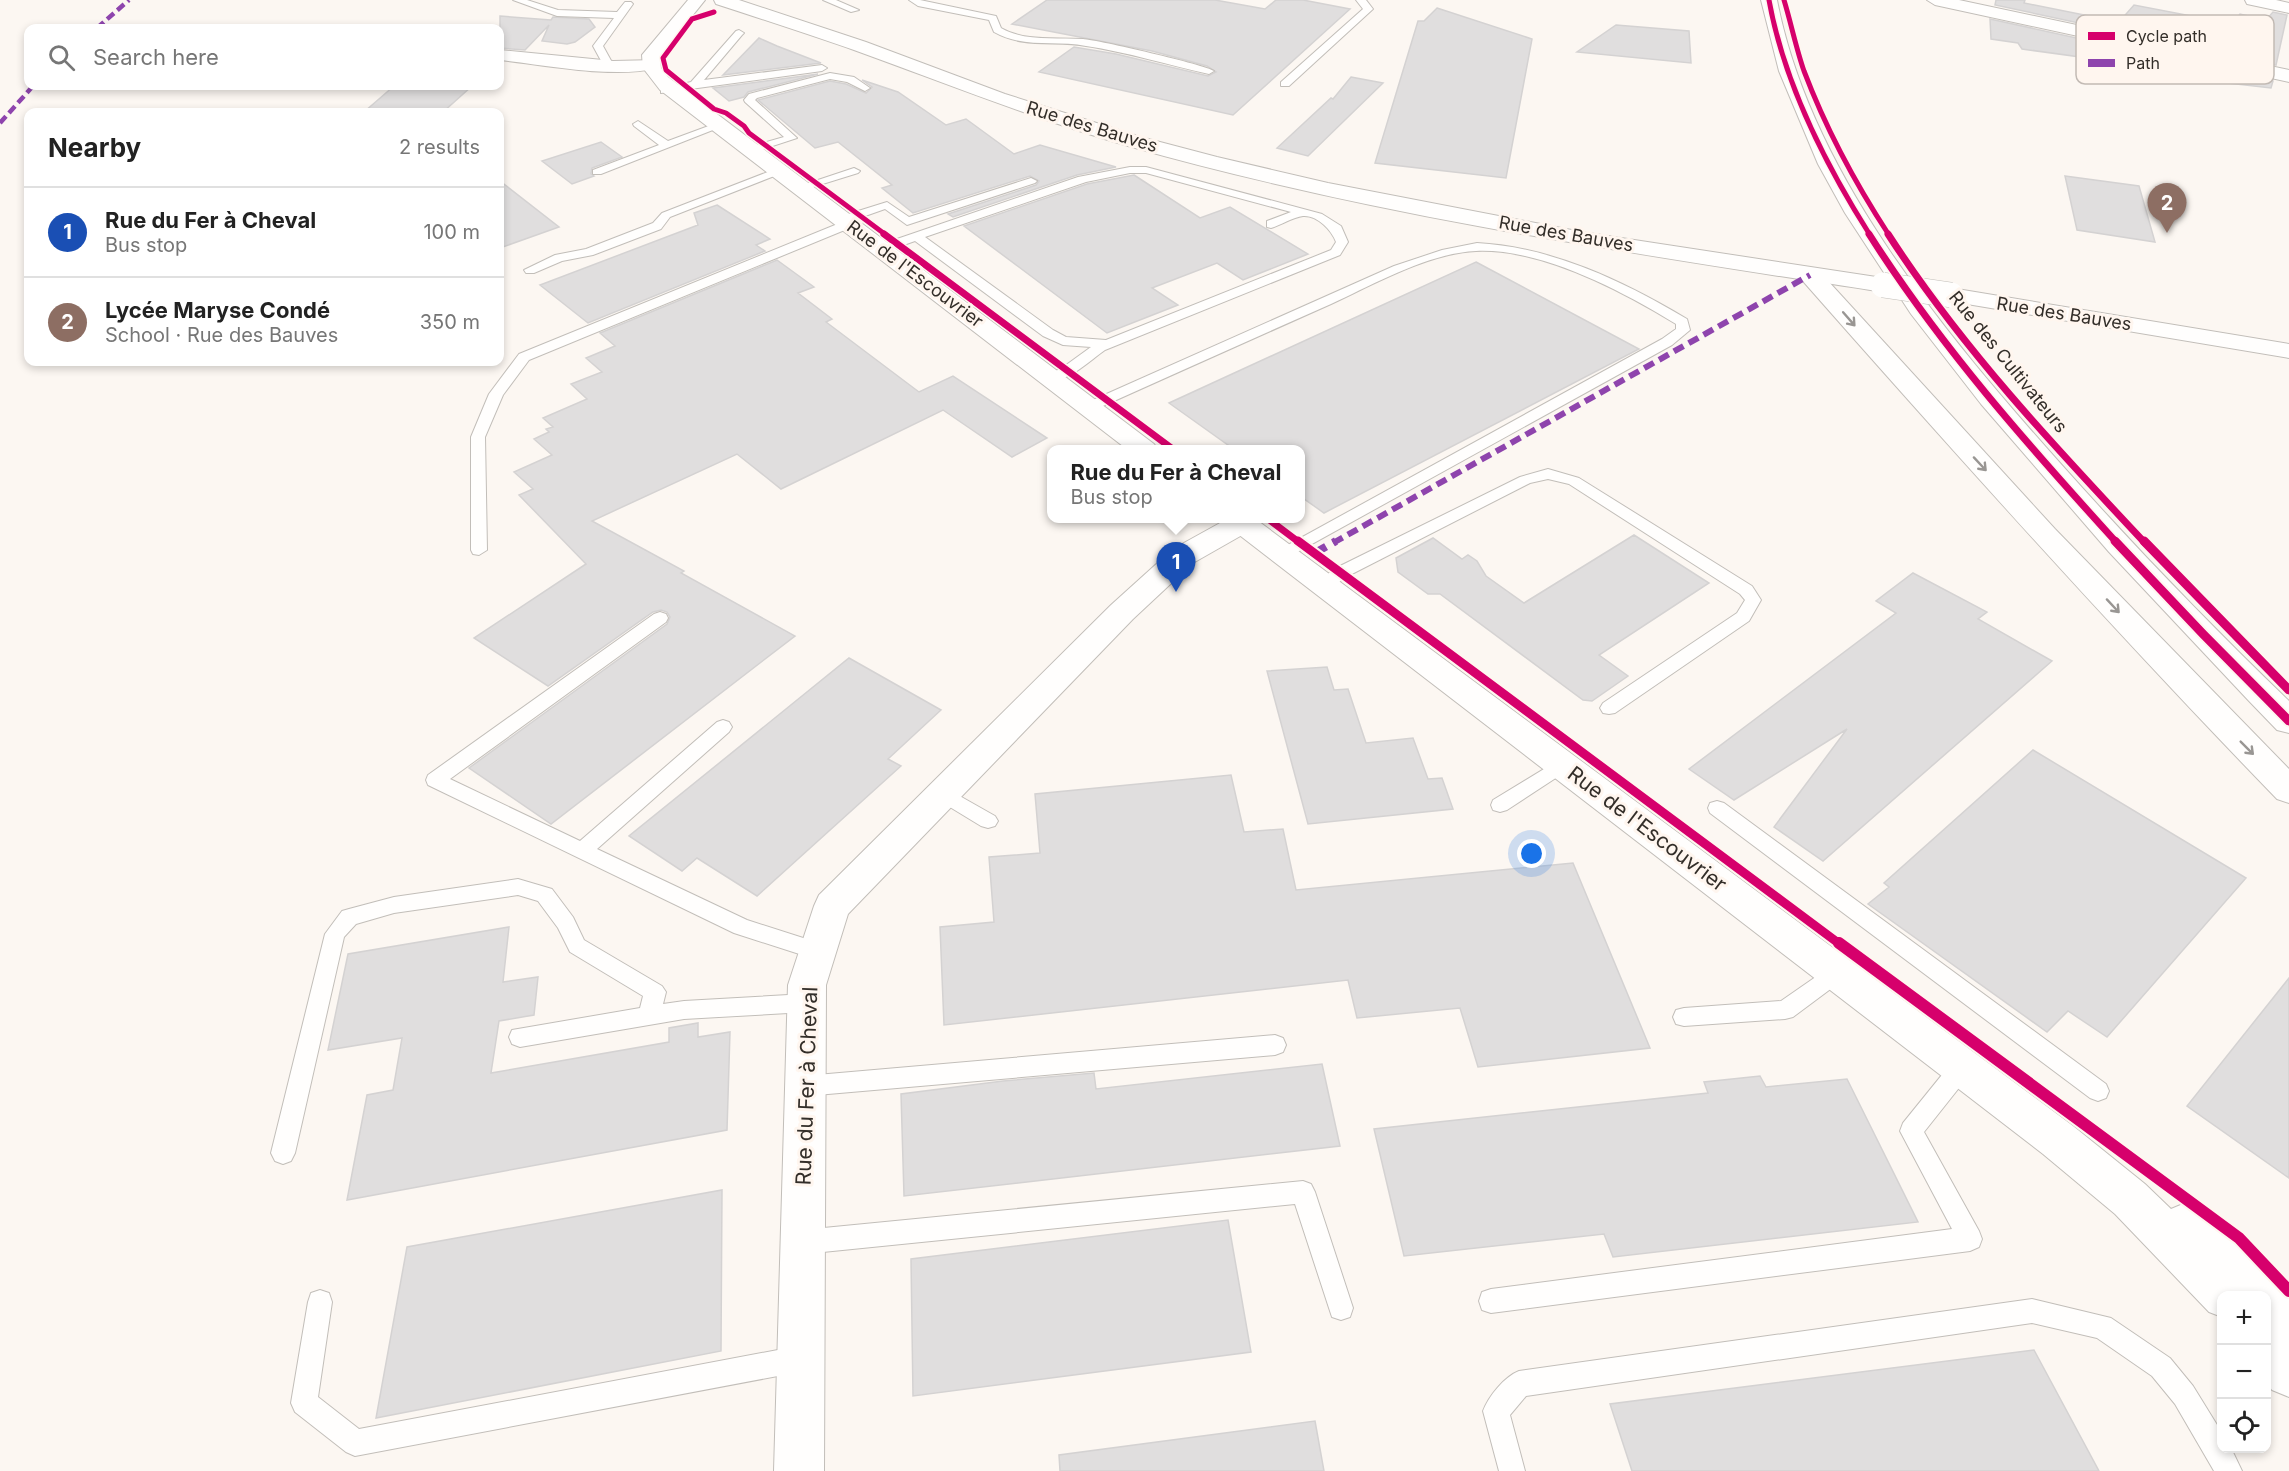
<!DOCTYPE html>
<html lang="en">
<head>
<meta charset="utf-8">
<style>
  body { margin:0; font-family:Inter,sans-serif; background:#f6f6f6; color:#222 }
  .controls { position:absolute; right:18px; bottom:18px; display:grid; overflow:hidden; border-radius:12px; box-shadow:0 3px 9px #0003 }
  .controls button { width:54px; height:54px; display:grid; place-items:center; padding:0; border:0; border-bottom:2px solid #e0e0e0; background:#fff; color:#222; font:30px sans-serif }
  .you { position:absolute; left:1532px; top:854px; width:21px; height:21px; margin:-15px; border:4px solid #fff; border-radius:50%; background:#1a73e8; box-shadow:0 0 0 9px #1a73e833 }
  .badge { display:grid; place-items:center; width:39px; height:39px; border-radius:50%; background:#111827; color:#fff; font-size:20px; font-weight:700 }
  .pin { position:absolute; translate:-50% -50px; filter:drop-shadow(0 2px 3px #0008) }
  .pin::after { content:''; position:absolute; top:32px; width:21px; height:18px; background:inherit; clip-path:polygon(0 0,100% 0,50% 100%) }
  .popup { position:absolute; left:1047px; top:445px; width:258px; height:78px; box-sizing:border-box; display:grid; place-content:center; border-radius:12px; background:#fff; filter:drop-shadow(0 2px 4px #0005); font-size:20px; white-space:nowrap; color:#767676 }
  .popup b { font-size:22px; color:#222 }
  .popup::after { content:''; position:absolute; left:50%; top:100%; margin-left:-12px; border:12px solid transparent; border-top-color:#fff }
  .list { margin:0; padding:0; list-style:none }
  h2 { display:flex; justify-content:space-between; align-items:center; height:78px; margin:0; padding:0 24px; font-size:26px }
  h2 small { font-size:20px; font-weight:400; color:#767676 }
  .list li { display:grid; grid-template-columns:39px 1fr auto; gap:18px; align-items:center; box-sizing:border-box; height:90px; padding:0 24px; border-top:2px solid #e0e0e0 }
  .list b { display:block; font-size:22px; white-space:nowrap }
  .list p { margin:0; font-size:20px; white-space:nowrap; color:#767676 }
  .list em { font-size:20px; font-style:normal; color:#767676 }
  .icon { flex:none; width:33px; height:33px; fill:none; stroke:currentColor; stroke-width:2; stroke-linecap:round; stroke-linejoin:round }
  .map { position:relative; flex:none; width:2289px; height:1471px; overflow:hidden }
  .search { position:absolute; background:#fff; box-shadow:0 3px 9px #0003; left:24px; top:24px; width:480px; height:66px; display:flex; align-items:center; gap:15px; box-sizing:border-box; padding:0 21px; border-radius:12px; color:#767676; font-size:22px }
  .panel { position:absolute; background:#fff; box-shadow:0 3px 9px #0003; left:24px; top:108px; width:480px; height:258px; border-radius:12px }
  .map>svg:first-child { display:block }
  .building { fill:#e0dede; stroke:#d4d2d2; stroke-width:1.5 }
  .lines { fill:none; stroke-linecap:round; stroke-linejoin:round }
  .service-casing { stroke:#c2beb9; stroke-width:2 }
  .minor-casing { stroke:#c2beb9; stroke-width:2 }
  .tertiary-casing { stroke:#c2beb9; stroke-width:2 }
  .primary-casing { stroke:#c2beb9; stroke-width:2 }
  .service { fill:#fffefd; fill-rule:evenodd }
  .minor { fill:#fffefd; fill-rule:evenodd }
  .tertiary { fill:#fffefd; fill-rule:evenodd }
  .primary { fill:#fffefd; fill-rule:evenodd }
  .tertiary-bridge-casing { stroke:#c2beb9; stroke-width:26; stroke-linecap:butt }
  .tertiary-bridge { stroke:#fffefd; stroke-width:25 }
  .quiet-far2 { stroke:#8e44ad; stroke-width:4.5; stroke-dasharray:9 4.5; stroke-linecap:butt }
  .quiet-far1 { stroke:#8e44ad; stroke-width:6; stroke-dasharray:11 6; stroke-linecap:butt }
  .quiet { stroke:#8e44ad; stroke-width:8; stroke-dasharray:15 8; stroke-linecap:butt }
  .cycleway-far3-casing { stroke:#fff6ef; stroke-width:8 }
  .cycleway-far2-casing { stroke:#fff6ef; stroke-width:10 }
  .cycleway-far1-casing { stroke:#fff6ef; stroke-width:13 }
  .cycleway-casing { stroke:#fff6ef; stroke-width:16 }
  .cycleway-far3 { stroke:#d6006c; stroke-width:5 }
  .cycleway-far2 { stroke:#d6006c; stroke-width:7 }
  .cycleway-far1 { stroke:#d6006c; stroke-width:9 }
  .cycleway { stroke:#d6006c; stroke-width:12 }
  .oneway { stroke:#999693 }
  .labels { text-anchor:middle; stroke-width:6; stroke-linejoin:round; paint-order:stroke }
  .far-street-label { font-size:18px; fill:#332e29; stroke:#fff6ef }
  .street-label { font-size:21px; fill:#332e29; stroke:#fff6ef }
  .key { fill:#fff6ef; stroke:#c2bab4; stroke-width:1.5 }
  .key-label { font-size:16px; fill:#332e29 }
</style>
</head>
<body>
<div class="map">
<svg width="2289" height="1471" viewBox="0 0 2289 1471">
  <rect width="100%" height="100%" fill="#fcf7f2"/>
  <!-- building -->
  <path class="building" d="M1047 0H1215L1265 9 1276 0H1303L1350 9 1233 115 1039 72 1074 47 1116 54 1208 76 1216 72 1207 66 1152 51 1012 24Z
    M1996 0H2025L2024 3 2119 22 2134 5 2233 24 2240 14 2266 20 2273 12 2287 15 2276 65 1995 5Z
    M1437 8 1532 39 1506 178 1375 163 1418 21H1424Z
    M500 16 551 20 553 17 589 19 595 27 575 42 567 44 542 41 549 25 525 50 500 48Z
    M1990 19 2273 81 2271 88 2105 69 2102 60 2022 49 2018 43 1991 39Z
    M1616 25 1689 31 1691 63 1577 52Z
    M759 38 777 46 821 63 723 75Z
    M818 74 748 92 744 97 729 101 713 88Z
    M1351 77 1383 83 1308 156 1277 148 1331 98 1333 99Z
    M862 80 898 92 946 125 966 119 1014 154 1040 145 1116 167 1077 175 953 217 948 214 1036 185 1039 181 1030 176 913 213 882 188 892 185 838 142 815 148 758 100 830 81 846 84 866 93 872 87Z
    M394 86H472L443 112H364Z
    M601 142 622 157 592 168 591 174 594 176 572 184 542 161Z
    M1134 175 1200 218 1230 207 1308 254 1243 280 1217 263 1152 288 1178 305 1107 333 964 226 1087 184Z
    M2065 176 2139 186 2155 242 2077 230Z
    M500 181 559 227 500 248Z
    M717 205 770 239 756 245 765 251 588 323 540 285 698 225 694 213Z
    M777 260 814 287 798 293 832 319 826 322 919 392 953 376 1047 438 1012 457 943 410 781 489 737 454 592 521 684 571 681 573 795 636 551 824 469 768 667 624 670 617 667 612 661 610 653 612 548 686 474 638 586 564 519 495 533 489 514 472 552 455 534 439 549 432 546 429 553 427 543 418 587 399 571 384 602 372 586 358 615 346 600 333Z
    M1476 262 1639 349 1324 513 1300 496V450H1235L1169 403Z
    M1634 535 1709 583 1599 655 1628 676 1592 701 1583 700 1440 594H1428L1398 572 1396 558 1433 538 1462 559 1468 555 1477 561 1486 576 1524 603Z
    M1913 573 1987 612 1978 619 2052 661 1823 861 1774 827 1847 729 1734 800 1689 769 1896 613 1876 601Z
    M849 658 941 710 888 759 901 766 757 896 697 858 682 871 629 836Z
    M1327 667 1334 690 1348 689 1366 743 1413 738 1428 779 1442 778 1453 809 1308 824 1267 671Z
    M2033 750 2246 878 2107 1037 2068 1011 2047 1032 1868 904 1889 887 1884 883Z
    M1231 775 1244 832 1283 829 1296 890 1573 863 1650 1048 1478 1067 1460 1008 1357 1018 1348 980 944 1025 940 927 994 922 989 857 1040 853 1035 794Z
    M509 927 503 982 538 977 534 1015 499 1021 491 1073 669 1042V1028L698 1023V1037L730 1032 727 1130 347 1200 367 1095 393 1090 402 1038 328 1050 348 954Z
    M2289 978V1178L2187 1106Z
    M1322 1064 1340 1146 904 1196 901 1094 1003 1081 1094 1073 1096 1089Z
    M1760 1076 1766 1087 1847 1079 1918 1222 1613 1257 1604 1234 1404 1256 1374 1129 1708 1093 1704 1082Z
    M722 1190 721 1351 376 1418 407 1247Z
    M1228 1220 1251 1352 913 1396 911 1259Z
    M2034 1350 2099 1471H1632L1610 1404Z
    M1315 1421 1324 1471H1060L1059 1455Z"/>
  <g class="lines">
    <defs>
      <path id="service" d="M513 0H527L558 10 617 12 625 2H631L633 4 603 46 614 66 605 68 593 46 614 18 557 16Z
        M823 0H836L859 10 851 12Z
        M909 0H920L996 16 1001 28C1026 42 1055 37 1083 39 1098 40 1206 65 1214 71L1209 74C1168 65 1127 52 1086 46 1055 40 1024 49 994 32L989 20 918 6Z
        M1356 0H1366L1373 9 1289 86H1281V82L1363 9Z
        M739 30 744 33 742 35 704 80 822 65 827 68 822 71 661 93V89L691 82 736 31Z
        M830 73 854 77 870 88 865 91 847 82 830 79 757 98 755 100 797 138 754 152H746V148L784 137 745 102 744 100 749 94Z
        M638 121 668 141 714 124H722L723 126 601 174H593V170L659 145 634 126 633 124Z
        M1130 167H1146L1322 214 1341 226 1348 242 1340 255 1105 350C1089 361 1066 385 1045 380L1043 377 1062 368 1091 347 1063 345 1043 336 915 241 881 253 875 249 894 240 1078 177ZM1130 173H1146L1291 212 1267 221V227L1271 228C1281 225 1293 217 1303 216 1318 215 1332 231 1336 242L1331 250 1106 340 1066 337 1053 330 925 237 1086 182Z
        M778 168 784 171 782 173 670 217 661 229 593 255 562 261 534 273H526L524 270 555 255 586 249 653 223 662 213Z
        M854 168 860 171 858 173 800 191 794 188Z
        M1031 178 1037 181 1035 183 907 225 885 209 851 221 854 224 852 227 529 360 503 395 485 437 487 550 479 555 473 554 471 550V437L489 394 519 354 840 223 837 220 839 217 887 202 909 217Z
        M1477 243C1552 247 1623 281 1687 319L1690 330 1672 345 1283 560 1277 559 1275 555 1277 551 1662 339 1676 329V324C1622 291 1541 248 1476 251 1429 253 1374 284 1331 304 1252 339 1173 374 1094 410L1089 411 1082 407 1084 404 1394 266 1442 250Z
        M1548 469 1579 478 1752 586 1761 600 1749 621 1615 713 1609 714 1603 713 1600 708 1603 703 1737 613 1745 600 1740 594 1569 484 1548 479 1530 483 1346 577C1337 583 1329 592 1317 589L1315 585 1334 569 1520 477Z
        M660 612 666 614 668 618 666 622 450 779 580 841 717 722 723 720 729 722 732 727 729 732 597 849 747 920 825 945 828 951 825 957 818 960 734 933 428 785 426 780 428 775 654 614Z
        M1562 758 1568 760 1571 765 1568 770 1507 810 1500 812 1493 810 1491 805 1493 800Z
        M942 786 995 816 998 821 995 826 988 828 981 826 935 798 933 793 935 788Z
        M1717 801 1724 803 2106 1084 2109 1091 2106 1098 2098 1101 2090 1098 1710 813 1708 808 1710 803Z
        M518 879 552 889 573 917 584 940 662 986 666 992 663 1004 684 1001 806 994 814 996 817 1003 814 1010 806 1012 684 1019 520 1047 512 1044 509 1037 512 1030 640 1008 643 996 570 952 558 928 538 901 518 895 394 913 356 924 344 937 295 1153 291 1161 283 1164 275 1161 271 1153 325 934 342 911 349 909 394 897Z
        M1837 964 1844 967 1847 973 1844 979 1793 1017 1785 1019 1684 1026 1676 1024 1673 1017 1676 1010 1684 1008 1781 1001 1830 967Z
        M1275 1035 1283 1038 1286 1045 1283 1052 1275 1055 805 1096 797 1093 794 1086 797 1079 805 1076Z
        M1962 1057 1970 1060 1973 1067 1970 1074 1924 1132 1979 1231 1982 1239 1979 1247 1970 1251 1491 1313 1482 1310 1479 1301 1482 1292 1491 1289 1952 1229 1900 1131 1903 1123 1954 1060Z
        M1303 1181 1311 1184 1315 1192 1353 1308 1350 1317 1341 1320 1332 1317 1329 1308 1295 1204 803 1254 794 1250 791 1242 794 1234 803 1230Z
        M320 1290 329 1293 332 1302 318 1397 359 1429 799 1346 808 1350 812 1359 808 1368 799 1372 355 1456 346 1452 295 1412 291 1403 308 1302 311 1293Z
        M2032 1299 2111 1318 2170 1358 2193 1386 2222 1433V1448H2231L2242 1471H2214L2175 1404 2152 1376 2097 1338 2032 1323 1526 1396 1510 1415 1525 1471H1499L1483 1411C1489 1396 1504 1377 1519 1371Z"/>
      <path id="minor" d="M1927 0H1959L2289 70V82L1935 5Z
        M2245 0H2276L2289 3V13L2247 4Z
        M500 50 613 61 657 60 660 64 657 68C614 79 546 65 500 60Z
        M1810 268 1818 270 2055 529 2289 769V803L2277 799C2114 631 1957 456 1802 280L1799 275 1802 270Z
        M1229 518H1252L1255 524 1251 530 1193 563 1133 619 848 914 826 985 824 1471H774L788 985 814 906 819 895 1111 605 1173 549Z"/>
      <path id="tertiary" d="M688 0H705L660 56 661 68 668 77 1154 444 1158 450H1128L660 90 643 68 642 55Z
        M714 0H739L866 42 1005 94 1141 137 1217 157 1328 183 1582 232 1883 278 1891 280 1895 285 1891 290 1883 292C1630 253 1375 216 1128 146 1035 119 945 83 854 50 808 34 762 19 716 4Z
        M1951 288 2289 344V358L1943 300 1939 295 1943 290Z
        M1221 518H1254L2073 1126 2145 1184 2171 1209 2183 1204C2220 1219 2248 1251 2274 1280L2277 1287 2282 1289 2289 1297V1397L2272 1390 2266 1382V1296H2222V1317L2209 1312 2115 1214 2043 1154 1225 524Z"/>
      <path id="primary" d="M1761 0H1777C1810 173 1945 334 2060 463 2133 545 2210 625 2289 701V733L2277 730 2249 701 2109 552 1981 404 1911 314 1845 213 1818 164 1779 71Z"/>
    </defs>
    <!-- service casing -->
    <use href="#service" class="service-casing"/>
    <!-- minor casing -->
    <use href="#minor" class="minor-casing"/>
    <!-- tertiary casing -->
    <use href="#tertiary" class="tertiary-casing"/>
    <!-- primary casing -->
    <use href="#primary" class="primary-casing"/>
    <!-- service -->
    <use href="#service" class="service"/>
    <!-- minor -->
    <use href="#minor" class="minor"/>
    <!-- tertiary -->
    <use href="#tertiary" class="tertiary"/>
    <!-- primary -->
    <use href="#primary" class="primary"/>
    <defs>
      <path id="tertiary-bridge" d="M1883 285 1951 295"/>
    </defs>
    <!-- tertiary-bridge casing -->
    <use href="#tertiary-bridge" class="tertiary-bridge-casing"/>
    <!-- tertiary-bridge -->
    <use href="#tertiary-bridge" class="tertiary-bridge"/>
    <!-- quiet-far2 -->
    <path class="quiet-far2" d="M97 28 129 0
      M0 123 33 86"/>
    <!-- quiet-far1 -->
    <path class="quiet-far1" d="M1333 543 1810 275"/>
    <!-- quiet -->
    <path class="quiet" d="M1313 554 1336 541"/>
    <defs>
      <path id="cycleway-far3" d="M1769 0C1784 84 1825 164 1870 235
        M1784 0C1791 23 1796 48 1804 71 1826 129 1855 183 1889 235
        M714 12 692 19 663 58 666 70 714 109 726 113 744 126 749 133 886 235"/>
      <path id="cycleway-far2" d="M884 234 1174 450
        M1869 234C1940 346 2028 445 2117 543
        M1888 234C1961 347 2053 445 2145 543
        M1267 518 1300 543"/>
      <path id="cycleway-far1" d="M1298 541 1841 945
        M2115 541 2203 634 2289 721
        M2144 541 2289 690"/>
      <path id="cycleway" d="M1839 943 2239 1238 2289 1291"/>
    </defs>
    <!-- cycleway-far3 casing -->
    <use href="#cycleway-far3" class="cycleway-far3-casing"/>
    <!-- cycleway-far2 casing -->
    <use href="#cycleway-far2" class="cycleway-far2-casing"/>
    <!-- cycleway-far1 casing -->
    <use href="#cycleway-far1" class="cycleway-far1-casing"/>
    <!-- cycleway casing -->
    <use href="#cycleway" class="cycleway-casing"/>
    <!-- cycleway-far3 -->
    <use href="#cycleway-far3" class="cycleway-far3"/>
    <!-- cycleway-far2 -->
    <use href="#cycleway-far2" class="cycleway-far2"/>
    <!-- cycleway-far1 -->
    <use href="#cycleway-far1" class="cycleway-far1"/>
    <!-- cycleway -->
    <use href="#cycleway" class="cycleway"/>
  </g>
  <!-- one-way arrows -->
  <defs><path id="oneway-shaft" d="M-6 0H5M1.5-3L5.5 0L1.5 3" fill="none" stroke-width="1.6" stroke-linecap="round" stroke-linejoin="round" transform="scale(1.5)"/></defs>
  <g class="oneway">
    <use href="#oneway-shaft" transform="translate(1849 319) rotate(49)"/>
    <use href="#oneway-shaft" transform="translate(1980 464) rotate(47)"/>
    <use href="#oneway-shaft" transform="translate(2113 606) rotate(47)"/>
    <use href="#oneway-shaft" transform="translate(2247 748) rotate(45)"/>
  </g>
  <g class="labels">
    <!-- far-street labels -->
    <g class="far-street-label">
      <text transform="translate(1092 127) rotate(17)" y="6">Rue des Bauves</text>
      <text transform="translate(1566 234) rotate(10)" y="6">Rue des Bauves</text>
      <text transform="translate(915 274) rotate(37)" y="6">Rue de l'Escouvrier</text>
      <text transform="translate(2064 314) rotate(9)" y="6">Rue des Bauves</text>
      <text transform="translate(2008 362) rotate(51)" y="6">Rue des Cultivateurs</text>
    </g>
    <!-- street labels -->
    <g class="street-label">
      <text transform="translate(1647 829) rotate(37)" y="7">Rue de l'Escouvrier</text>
      <text transform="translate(807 1086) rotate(-88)" y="7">Rue du Fer à Cheval</text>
    </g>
  </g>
  <!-- legend -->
  <rect x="2076" y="15" width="198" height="69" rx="9" class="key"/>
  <rect x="2088" y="32" width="27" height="8" fill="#d6006c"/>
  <rect x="2088" y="59" width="27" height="8" fill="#8e44ad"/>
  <g class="key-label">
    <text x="2126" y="42">Cycle path</text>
    <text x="2126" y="69">Path</text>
  </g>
</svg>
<div class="controls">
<button>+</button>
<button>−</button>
<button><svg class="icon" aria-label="locate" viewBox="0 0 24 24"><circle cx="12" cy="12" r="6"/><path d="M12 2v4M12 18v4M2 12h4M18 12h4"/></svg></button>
</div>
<div class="you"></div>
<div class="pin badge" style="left:1176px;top:592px;background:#1a4fb4">1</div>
<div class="popup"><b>Rue du Fer à Cheval</b>Bus stop</div>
<div class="pin badge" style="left:2167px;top:233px;background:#8d6e63">2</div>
<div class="search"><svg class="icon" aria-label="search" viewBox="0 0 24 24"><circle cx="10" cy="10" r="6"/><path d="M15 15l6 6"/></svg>Search here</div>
<section class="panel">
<h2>Nearby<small>2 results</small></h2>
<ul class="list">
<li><span class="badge" style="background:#1a4fb4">1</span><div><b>Rue du Fer à Cheval</b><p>Bus stop</p></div><em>100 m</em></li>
<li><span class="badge" style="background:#8d6e63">2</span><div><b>Lycée Maryse Condé</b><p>School · Rue des Bauves</p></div><em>350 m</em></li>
</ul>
</section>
</div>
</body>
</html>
